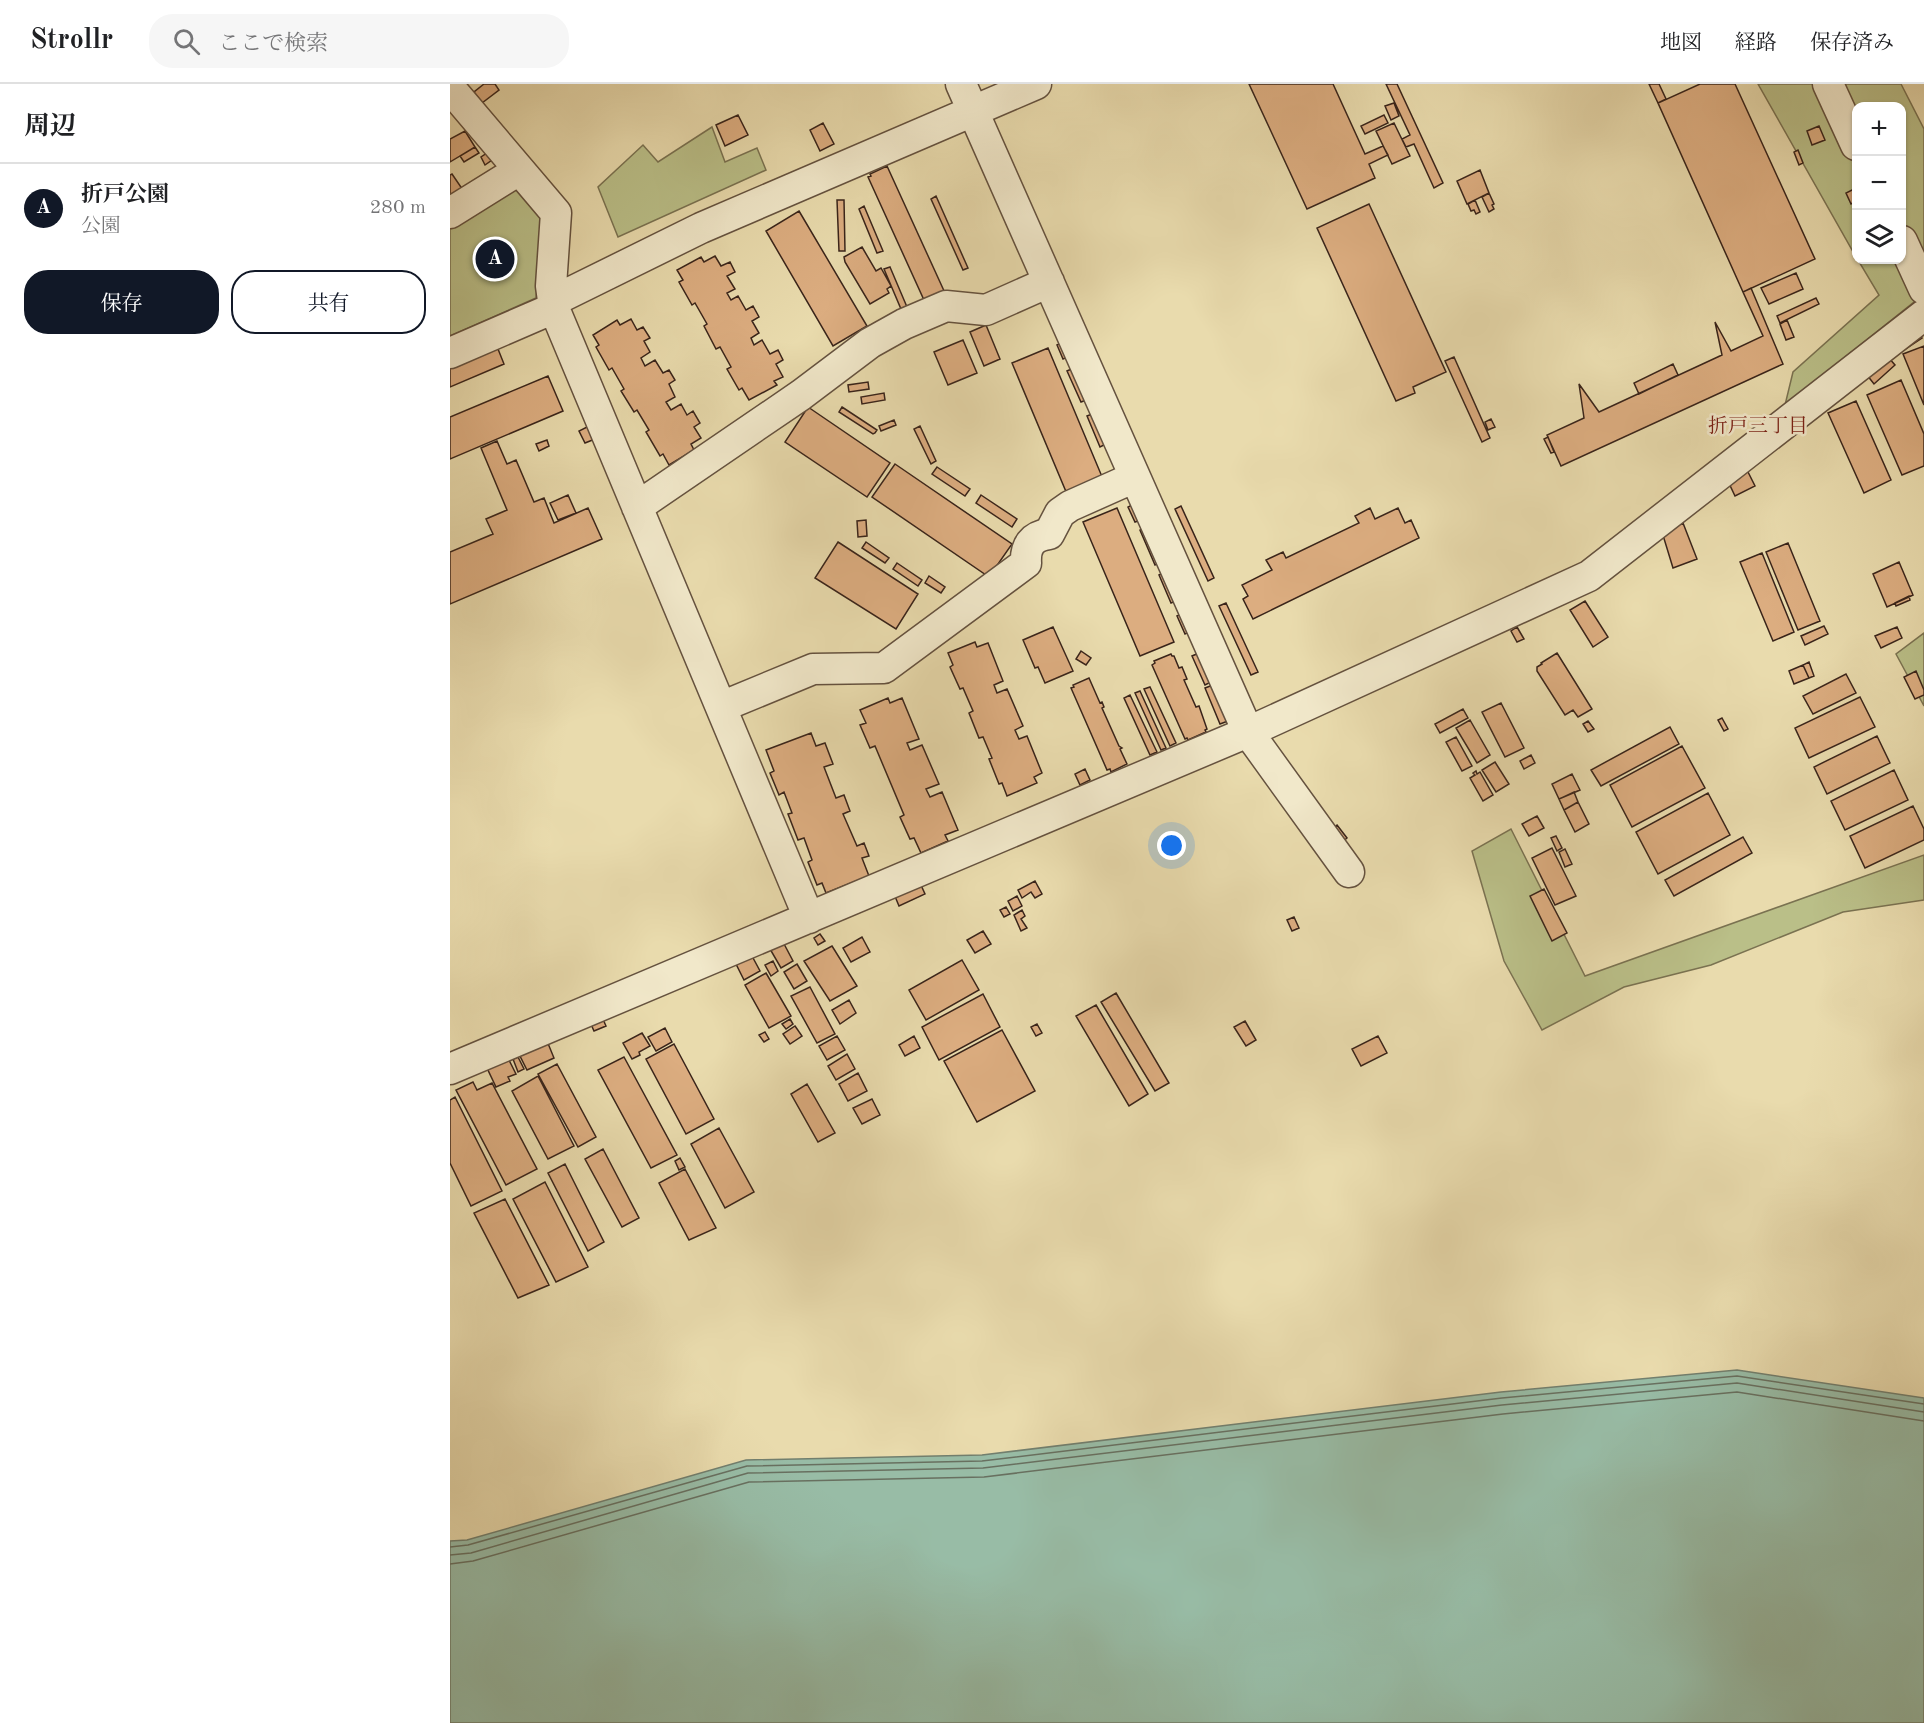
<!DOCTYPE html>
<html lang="ja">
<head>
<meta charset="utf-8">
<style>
  body { margin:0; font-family:"Old Standard TT","Noto Serif JP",serif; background:#f6f6f6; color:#202124 }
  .controls { position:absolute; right:18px; top:18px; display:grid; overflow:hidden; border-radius:12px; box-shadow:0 2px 4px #0004 }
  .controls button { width:54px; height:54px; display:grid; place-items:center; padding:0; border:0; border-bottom:2px solid #e0e0e0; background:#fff; color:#202124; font:30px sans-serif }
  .you { position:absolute; left:722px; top:762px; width:21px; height:21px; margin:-15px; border:4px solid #fff; border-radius:50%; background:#1a73e8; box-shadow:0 0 0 9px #1a73e833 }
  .badge { display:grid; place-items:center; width:39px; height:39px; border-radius:50%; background:#111827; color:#fff; font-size:20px; font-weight:700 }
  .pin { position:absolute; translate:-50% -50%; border:3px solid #fff; box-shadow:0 2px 6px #0006 }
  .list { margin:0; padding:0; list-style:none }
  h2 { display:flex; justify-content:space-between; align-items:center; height:78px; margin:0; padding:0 24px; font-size:26px }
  h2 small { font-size:20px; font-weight:400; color:#757577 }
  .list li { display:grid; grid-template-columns:39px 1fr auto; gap:18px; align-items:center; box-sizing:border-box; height:90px; padding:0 24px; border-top:2px solid #e0e0e0 }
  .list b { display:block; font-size:22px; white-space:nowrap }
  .list p { margin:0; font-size:20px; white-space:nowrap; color:#757577 }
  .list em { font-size:20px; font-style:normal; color:#757577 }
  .actions { display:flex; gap:12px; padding:18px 24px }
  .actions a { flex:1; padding:14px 0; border:2px solid #111827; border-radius:24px; text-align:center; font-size:21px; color:#111827 }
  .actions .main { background:#111827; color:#fff }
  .icon { flex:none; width:33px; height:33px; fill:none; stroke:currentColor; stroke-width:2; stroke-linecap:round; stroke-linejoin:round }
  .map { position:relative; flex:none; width:1474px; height:1639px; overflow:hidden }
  header { display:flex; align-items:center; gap:36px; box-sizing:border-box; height:84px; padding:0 30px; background:#fff; border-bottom:2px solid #e0e0e0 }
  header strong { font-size:28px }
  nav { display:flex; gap:33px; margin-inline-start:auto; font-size:21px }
  .search { width:420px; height:54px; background:#f6f6f6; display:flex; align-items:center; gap:15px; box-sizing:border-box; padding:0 21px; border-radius:24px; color:#757577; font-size:22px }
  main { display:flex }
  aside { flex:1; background:#fff }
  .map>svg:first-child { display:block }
  .green { fill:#babf88; stroke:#7a7251; stroke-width:1.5 }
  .water { fill:#98bca6; stroke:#727f6e; stroke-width:1.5 }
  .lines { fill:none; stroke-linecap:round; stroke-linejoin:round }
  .shore { stroke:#687060; stroke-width:1.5 }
  .building { fill:#dcad80; stroke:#39241a; stroke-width:1.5 }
  .minor-casing { stroke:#65523f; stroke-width:33 }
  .minor { stroke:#f1e8ca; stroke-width:30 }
  .labels { text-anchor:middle; stroke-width:5; stroke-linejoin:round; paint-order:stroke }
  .neighbourhood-label { font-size:20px; fill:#7a1f14; stroke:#f1e8ca }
</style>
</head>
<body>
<header>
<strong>Strollr</strong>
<div class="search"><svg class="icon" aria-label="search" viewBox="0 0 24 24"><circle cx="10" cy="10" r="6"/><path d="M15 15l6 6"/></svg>ここで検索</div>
<nav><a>地図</a><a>経路</a><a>保存済み</a></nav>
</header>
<main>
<aside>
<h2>周辺<small></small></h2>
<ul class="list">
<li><span class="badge">A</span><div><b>折戸公園</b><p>公園</p></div><em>280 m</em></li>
</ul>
<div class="actions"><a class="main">保存</a><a>共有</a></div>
</aside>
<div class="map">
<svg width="1474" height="1639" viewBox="0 0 1474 1639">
  <rect width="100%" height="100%" fill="#e9dbad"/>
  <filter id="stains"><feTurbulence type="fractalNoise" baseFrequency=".00333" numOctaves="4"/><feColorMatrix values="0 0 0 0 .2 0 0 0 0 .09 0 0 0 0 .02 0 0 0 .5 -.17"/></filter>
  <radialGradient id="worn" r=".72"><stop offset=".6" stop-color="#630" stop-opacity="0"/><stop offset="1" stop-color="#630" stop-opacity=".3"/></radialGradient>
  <!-- green -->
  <path class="green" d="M1308 0H1451L1474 45V210L1335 321 1343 288 1429 211 1408 176H1452V22H1406V173Z
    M262 43 275 78 307 64 316 86 168 153 148 103 193 61 208 78Z
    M67 99 94 135 86 214 0 252V137Z
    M1474 549V622L1446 570Z
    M1061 745 1135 892 1474 771V816L1393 828 1261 881 1174 903 1092 946 1054 877 1022 767Z"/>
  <!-- water -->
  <path class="water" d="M1287 1286 1474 1314V1639H0V1457L17 1456 296 1376 532 1371 1051 1308Z"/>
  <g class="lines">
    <!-- shore -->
    <path class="shore" d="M0 1463 18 1461 297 1382 532 1377 1052 1314 1287 1292 1474 1320
      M0 1471 21 1469 298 1389 533 1384 1052 1321 1287 1299 1474 1328
      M0 1480 23 1477 299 1398 534 1393 1053 1330 1287 1308 1474 1337"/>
  </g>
  <!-- building -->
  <path class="building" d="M34 0H45L49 6 32 19 24 8Z
    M799 0H883L915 70 933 62 938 71 919 80 925 94 857 125Z
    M936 0H947L993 99 984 104 964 60 956 63 952 55 960 51Z
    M1199 0H1209L1216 15 1208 19Z
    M1250 0H1285L1365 175 1293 208 1208 19Z
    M944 19 949 32 941 36 935 22Z
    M288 31 298 51 275 62 266 41Z
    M934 31 938 39 915 50 911 42Z
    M373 39 384 60 370 67 360 46Z
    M944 39 960 72 942 80 926 47Z
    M1369 42 1375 56 1362 61 1357 47Z
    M15 47 25 63 0 78V55Z
    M25 63 29 69 14 78 10 72Z
    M1348 66 1353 79 1349 81 1344 68Z
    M37 69 42 76 35 81 31 73Z
    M437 82 495 209 474 216 418 93 421 92 420 90Z
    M1030 86 1039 109 1017 120 1007 97Z
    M2 90 15 109 0 119V91Z
    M1404 105 1406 109V117L1401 120 1396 109Z
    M1039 109 1044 120 1042 121 1044 125 1039 128 1032 113Z
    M486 112 518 184 513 186 481 115Z
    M387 116H394L395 167H389Z
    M1025 116 1030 128 1026 130 1024 126 1021 127 1018 120Z
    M919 120 996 288 963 303 965 309 946 317 867 144Z
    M414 122 433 167 427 169 409 125Z
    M349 127 417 242 383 262 316 147Z
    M412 163 426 187 431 184 441 202 437 205 439 209 420 220 395 178 394 173Z
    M265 172 271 182 280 178 285 188 277 192 285 205 277 209 281 216 288 212 296 226 303 222 309 233 302 237 309 249 301 254 304 261 312 256 320 270 328 266 333 276 326 280 333 293 324 297 327 301 299 316 292 304 289 306 277 285 281 283 270 263 266 265 254 242 257 240 245 219 242 221 229 198 233 196 227 186 251 173 254 178Z
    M440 183 457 223 451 225 434 185Z
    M1346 189 1353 205 1319 220 1311 204Z
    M1301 204 1333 280 1111 382 1097 351 1134 334 1129 300 1149 328 1272 271 1265 238 1281 267 1313 252 1293 208Z
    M1366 214 1369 220 1330 239 1327 232Z
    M181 235 187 246 193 243 200 254 194 257 200 268 191 274 195 282 205 276 213 289 219 286 225 296 219 300 225 313 216 318 221 326 231 320 237 331 243 327 250 339 244 343 251 354 241 360 244 366 219 381 213 370 210 372 196 348 199 346 187 326 184 328 171 307 174 305 162 284 159 286 146 263 149 261 143 251 167 236 170 241Z
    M1337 236 1344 253 1336 256 1330 240Z
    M536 241 550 275 534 282 520 248Z
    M1468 248 1472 254 1454 266 1451 262Z
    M513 256 527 289 498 301 484 268Z
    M614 258 620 272 613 275 607 261Z
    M46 260 54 280 0 303V280Z
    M1474 262V321L1453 270Z
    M598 264 653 395 617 410 562 279Z
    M1004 273 1040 354 1032 358 995 277Z
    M1438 273 1445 281 1424 300 1417 291Z
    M1223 280 1228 291 1189 310 1184 299Z
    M626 283 639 315 631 318 617 287Z
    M98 292 113 327 0 375V333Z
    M1451 296 1474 350V382L1452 391 1417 311Z
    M418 298 419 305 399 308 398 301Z
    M434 309 435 316 412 320 411 313Z
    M1406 317 1441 396 1414 409 1378 329Z
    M358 323 440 379 417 413 335 358Z
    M392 323 427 346 425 349 423 350 389 328Z
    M645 329 658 359 650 363 637 332Z
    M1041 335 1045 343 1038 346 1035 338Z
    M444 336 446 341 431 347 429 342Z
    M139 342 145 355 135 359 129 347Z
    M470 342 486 377 481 380 464 345Z
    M1098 353 1104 368 1101 369 1094 355Z
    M97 356 99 362 89 367 86 360Z
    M47 357 57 380 66 376 84 418 94 414 104 439 138 424 152 455 0 520V468L43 450 36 435 57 426 31 364Z
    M445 380 562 460 539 493 422 413Z
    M487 383 520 405 515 412 482 390Z
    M1297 386 1305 402 1285 412 1277 395Z
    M118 411 126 429 108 436 100 419Z
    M531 411 567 435 562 443 526 419Z
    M684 420 691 436 685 438 678 423Z
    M731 422 764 494 758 497 725 425Z
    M667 424 724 558 690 572 633 438Z
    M920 424 925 435 948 424 955 439 961 436 969 454 803 535 793 515 798 512 792 501 822 486 816 476 833 468 836 474 909 439 905 432Z
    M416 436 417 452 408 453 407 437Z
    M1233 439 1247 475 1223 484 1212 448Z
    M696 443 711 478 705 481 690 446Z
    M388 458 468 510 446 545 365 494Z
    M416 458 439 474 435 479 412 464Z
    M1338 459 1370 537 1348 546 1316 468Z
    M1312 469 1344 548 1323 557 1290 478Z
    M1449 478 1463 511 1437 523 1423 490Z
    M447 479 472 496 468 502 443 485Z
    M716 488 728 516 721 519 709 491Z
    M479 492 495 503 491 509 475 499Z
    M1459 512 1460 516 1446 522 1445 519Z
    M1135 517 1158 553 1143 563 1120 526Z
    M776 519 808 588 801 591 769 522Z
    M734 529 741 547 735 550 727 532Z
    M1374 542 1378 550 1355 561 1351 552Z
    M603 543 623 587 595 599 588 583 585 584 573 556Z
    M1067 543 1074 555 1067 558 1061 547Z
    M1447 543 1452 554 1431 564 1425 552Z
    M525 558 527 563 538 559 553 597 544 601 547 609 557 605 573 642 565 646 569 655 577 652 592 689 584 693 587 699 557 712 552 699 549 700 539 675 542 674 533 653 529 654 519 629 523 627 513 604 510 605 500 583 503 581 498 569Z
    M631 567 641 574 636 581 626 575Z
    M749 569 761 598 755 601 742 572Z
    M1107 569 1142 625 1128 633 1123 626 1115 631 1087 587V583L1092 580 1091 579Z
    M721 570 722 572H724L729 584 732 583 737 595 734 596 746 623 749 622 757 645 755 646 756 648 738 656 737 654 735 655 702 581 705 579 704 577Z
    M1359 578 1364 592 1359 594 1353 581Z
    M1353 581 1359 594 1344 600 1339 587Z
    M1466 587 1474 606V611L1465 615 1454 593Z
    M1396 590 1406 609 1363 630 1353 612Z
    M639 594 650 619 652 618 654 623 652 624 669 662 672 664 670 665 677 680 661 688 660 685 657 686 621 604 624 603 623 601Z
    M763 601 778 637 770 640 755 604Z
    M700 603 726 659 720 662 694 605Z
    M690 607 716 664 711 666 685 609Z
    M680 611 707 668 700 671 674 614Z
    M1410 613 1425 643 1359 674 1345 644Z
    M438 614 440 619 452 614 469 655 457 659 460 666 472 661 489 700 476 705 480 713 492 708 508 746 495 751 498 757 471 769 464 754 460 755 450 733 454 731 425 662 420 664 410 641 416 639 410 626Z
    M1051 619 1074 664 1055 673 1032 628Z
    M1013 625 1018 634 990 649 985 640Z
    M1272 634 1278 645 1274 647 1268 636Z
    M1020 636 1040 671 1027 679 1006 644Z
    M1138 637 1144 645 1138 648 1133 640Z
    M1220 643 1229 660 1151 702 1141 686Z
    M361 649 366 662 375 659 383 680 374 683 386 714 394 711 400 727 393 730 407 762 414 759 419 772 412 774 419 792 376 809 372 799 367 801 358 778 362 776 354 754 348 756 338 730 342 729 334 708 329 711 320 689 324 687 316 666Z
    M1427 652 1440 679 1377 710 1364 683Z
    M1006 653 1022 682 1012 687 996 658Z
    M1232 662 1255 704 1182 743 1160 701Z
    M1081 671 1085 679 1074 685 1070 677Z
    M1045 678 1059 700 1046 708 1032 686Z
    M635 685 640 696 630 701 625 690Z
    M1444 686 1458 716 1395 746 1381 717Z
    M1026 687 1027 690 1030 688 1043 711 1033 717 1020 694 1025 691 1023 689Z
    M1122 690 1130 706 1109 715 1102 700Z
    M1124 708 1128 718 1114 726 1109 715Z
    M1258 709 1280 751 1208 790 1186 748Z
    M1128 718 1139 740 1125 748 1114 726Z
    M1463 722 1474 745V756L1415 784 1400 752Z
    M1087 732 1094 744 1079 752 1072 740Z
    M887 741 897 754 889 761 879 748Z
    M1106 752 1112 764 1107 767 1101 754Z
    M1293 753 1302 769 1224 812 1215 796Z
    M1102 764 1126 812 1105 821 1082 774Z
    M1115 765 1122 780 1115 783 1109 768Z
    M585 797 592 810 585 814 581 808 572 814 568 806Z
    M470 799 475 810 449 822 444 810Z
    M1094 805 1117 849 1102 857 1080 812Z
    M567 812 572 822 563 827 558 817Z
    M556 823 560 830 554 833 550 826Z
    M572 826 575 832 571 835 577 844 571 847 564 831Z
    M844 833 849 844 842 847 837 836Z
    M533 847 541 860 525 869 517 856Z
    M370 850 375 857 368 861 364 854Z
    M412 853 420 868 401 878 393 864Z
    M333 858 343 877 331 884 320 865Z
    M382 862 407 902 380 917 354 877Z
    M302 872 310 887 294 896 286 880Z
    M512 876 529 906 476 936 459 906Z
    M323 877 328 887 321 892 315 881Z
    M347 880 357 897 344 905 334 888Z
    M316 889 341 932 319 944 295 901Z
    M360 903 385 950 367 959 341 912Z
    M666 909 719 999 705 1007 651 918Z
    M533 910 550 943 489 976 472 943Z
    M399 916 406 929 390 940 382 926Z
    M646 921 698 1010 679 1022 626 932Z
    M152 933 156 942 144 947 140 938Z
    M340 935 343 940 336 945 332 940Z
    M795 937 806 956 796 962 784 943Z
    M587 940 592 949 586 952 581 943Z
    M345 942 352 952 340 960 333 950Z
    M215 944 222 958 206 967 198 953Z
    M552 946 585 1007 527 1038 494 977Z
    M315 948 319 955 314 958 309 951Z
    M192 949 200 962 189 968 190 971 182 975 173 959Z
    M387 952 395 966 377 976 369 962Z
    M464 952 470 964 455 972 449 961Z
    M928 952 937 969 911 982 902 965Z
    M97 957 104 974 77 986 69 970Z
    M224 960 264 1035 236 1050 196 975Z
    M397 970 405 985 386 996 378 982Z
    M68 973 74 985 68 988 63 975Z
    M174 973 227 1071 201 1084 148 986Z
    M58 974 66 990 58 993 60 997 46 1003 37 984Z
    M107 980 146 1053 128 1063 88 990Z
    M408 989 417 1007 398 1017 389 1000Z
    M88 992 124 1062 98 1075 62 1007Z
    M23 998 27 1006 42 999 87 1085 56 1101 6 1006Z
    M357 1000 385 1049 368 1058 341 1010Z
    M5 1013 52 1107 21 1122 0 1079V1016Z
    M422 1015 430 1031 412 1040 403 1024Z
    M269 1044 304 1108 275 1124 241 1060Z
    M153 1065 189 1134 172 1143 135 1075Z
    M230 1074 235 1083 229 1086 225 1077Z
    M115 1080 154 1158 138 1167 98 1089Z
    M235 1085 266 1144 239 1156 209 1099Z
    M95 1098 138 1183 106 1198 63 1115Z
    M55 1115 99 1201 68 1214 24 1129Z"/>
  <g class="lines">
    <defs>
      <path id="minor" d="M511 0 798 648 899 788
        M1378 0 1406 61
        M0 4 106 129 101 202 104 224 359 834
        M0 129 69 86
        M1452 157 1474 205
        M103 217 251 144 586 0
        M0 269 104 224
        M187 423 351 311 420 259 454 240 496 222 536 226 599 198
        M271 623 363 585 434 584 576 479C575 462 582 452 599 450L610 429 620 422 685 393
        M0 985 798 648 1139 492 1474 231"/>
    </defs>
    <!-- minor casing -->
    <use href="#minor" class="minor-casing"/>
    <!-- minor -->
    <use href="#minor" class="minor"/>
  </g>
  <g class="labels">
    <!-- neighbourhood labels -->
    <g class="neighbourhood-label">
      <text x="1308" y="348">折戸三丁目</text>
    </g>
  </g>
  <rect width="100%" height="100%" filter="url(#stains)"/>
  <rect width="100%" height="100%" fill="url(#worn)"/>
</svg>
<div class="controls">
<button>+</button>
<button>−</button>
<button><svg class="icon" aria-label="layers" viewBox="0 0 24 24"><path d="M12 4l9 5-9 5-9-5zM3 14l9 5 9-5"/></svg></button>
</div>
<div class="you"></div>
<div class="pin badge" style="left:45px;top:175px">A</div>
</div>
</main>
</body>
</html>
